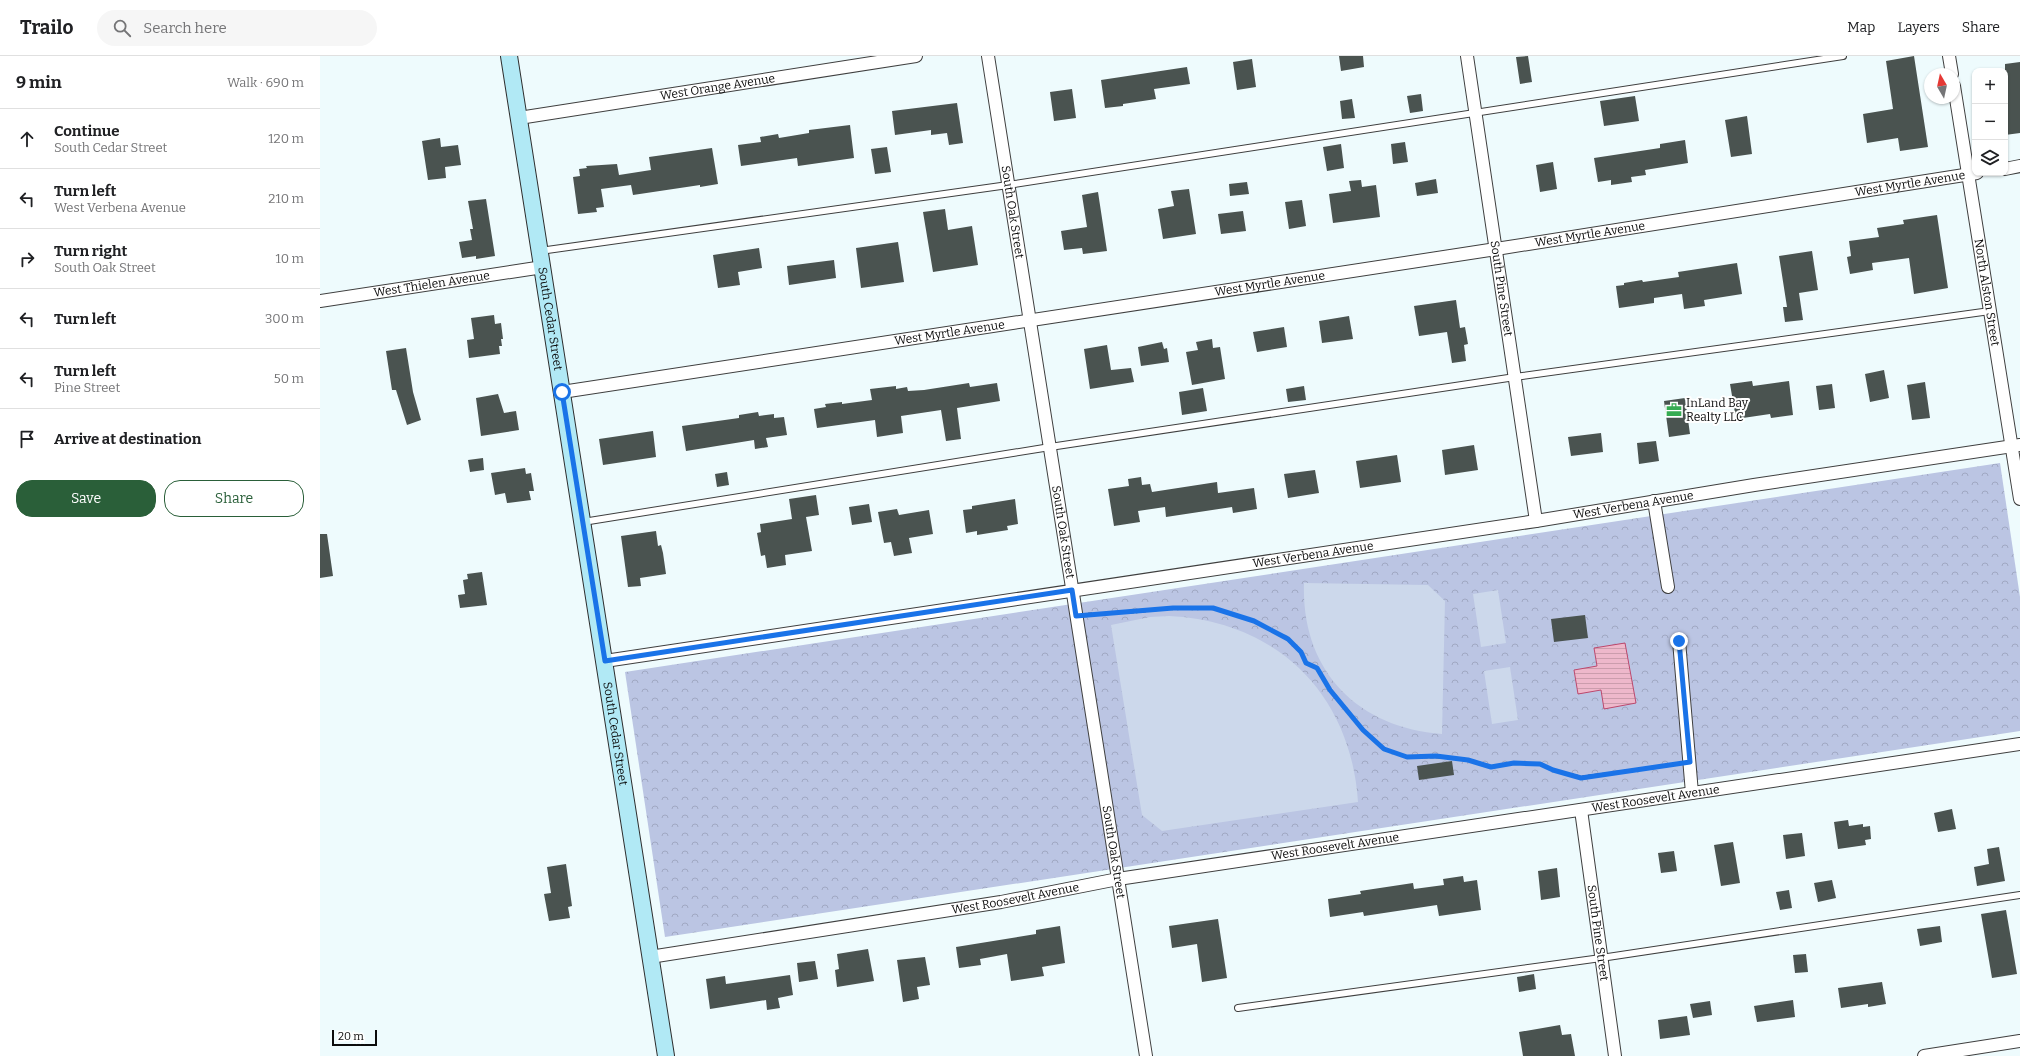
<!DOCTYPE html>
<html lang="en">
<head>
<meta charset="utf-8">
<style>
  body { margin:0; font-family:Bitter,serif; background:#f6f6f6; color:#202124 }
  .controls { position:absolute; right:12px; top:12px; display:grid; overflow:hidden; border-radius:8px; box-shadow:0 1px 3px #0004 }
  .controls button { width:36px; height:36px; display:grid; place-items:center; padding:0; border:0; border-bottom:1px solid #e0e0e0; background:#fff; color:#202124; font:20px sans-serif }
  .compass { position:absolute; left:1604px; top:12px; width:36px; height:36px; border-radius:50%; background:#fff; box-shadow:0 1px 3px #0004; rotate:351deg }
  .scale { position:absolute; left:12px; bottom:10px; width:45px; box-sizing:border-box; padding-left:4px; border:2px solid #0c0c0c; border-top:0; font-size:11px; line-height:14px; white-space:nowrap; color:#0c0c0c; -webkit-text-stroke:3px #fff; paint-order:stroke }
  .stop { position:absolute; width:12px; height:12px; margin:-9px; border:3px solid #1a73e8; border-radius:50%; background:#fff }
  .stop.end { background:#1a73e8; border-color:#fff; box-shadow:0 1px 4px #0008 }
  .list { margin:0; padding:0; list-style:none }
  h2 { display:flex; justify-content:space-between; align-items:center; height:52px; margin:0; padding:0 16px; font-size:17px }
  h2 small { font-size:13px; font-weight:400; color:#757577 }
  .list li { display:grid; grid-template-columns:26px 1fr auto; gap:12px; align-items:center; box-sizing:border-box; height:60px; padding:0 16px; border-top:1px solid #e0e0e0 }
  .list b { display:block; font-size:15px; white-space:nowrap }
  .list p { margin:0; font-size:13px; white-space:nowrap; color:#757577 }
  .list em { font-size:13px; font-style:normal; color:#757577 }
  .actions { display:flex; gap:8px; padding:12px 16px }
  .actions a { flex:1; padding:9px 0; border:1px solid #2a5f39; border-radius:16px; text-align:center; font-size:14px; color:#2a5f39 }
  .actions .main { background:#2a5f39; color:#fff }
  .icon { flex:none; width:22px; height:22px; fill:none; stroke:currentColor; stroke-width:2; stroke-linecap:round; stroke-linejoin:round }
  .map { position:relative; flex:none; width:1700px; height:1000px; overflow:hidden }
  header { display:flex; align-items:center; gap:24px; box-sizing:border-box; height:56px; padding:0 20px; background:#fff; border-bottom:1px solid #e0e0e0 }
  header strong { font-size:19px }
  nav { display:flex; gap:22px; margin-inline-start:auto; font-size:14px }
  .search { width:280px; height:36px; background:#f6f6f6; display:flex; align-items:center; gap:10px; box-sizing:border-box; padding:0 14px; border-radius:22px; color:#757577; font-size:15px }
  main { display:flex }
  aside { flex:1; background:#fff }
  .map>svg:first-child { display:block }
  .park { fill:url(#park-crowns) }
  .pitch { fill:#ccd8eb }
  .water { fill:url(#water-rules); stroke:#bc486d }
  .building { fill:#4a5350 }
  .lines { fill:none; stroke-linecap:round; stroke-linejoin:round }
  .lane-casing { stroke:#3f3f3f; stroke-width:8 }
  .street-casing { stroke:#3f3f3f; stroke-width:14 }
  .secondary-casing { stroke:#2e2e2e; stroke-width:18 }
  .path { stroke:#2e2e2e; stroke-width:2.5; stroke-dasharray:4 2; stroke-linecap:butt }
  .lane { stroke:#fff; stroke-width:6 }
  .street { stroke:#fff; stroke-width:12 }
  .secondary { stroke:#b1e9f5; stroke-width:16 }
  .route { stroke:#1a73e8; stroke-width:5 }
  .labels { text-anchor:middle; stroke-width:4; stroke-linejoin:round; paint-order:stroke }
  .street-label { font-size:12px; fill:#0c0c0c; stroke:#fff }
  .poi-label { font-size:12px; fill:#0c0c0c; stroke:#fff; text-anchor:start }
</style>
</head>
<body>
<header>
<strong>Trailo</strong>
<div class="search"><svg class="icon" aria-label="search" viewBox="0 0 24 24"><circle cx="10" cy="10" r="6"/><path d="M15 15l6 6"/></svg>Search here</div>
<nav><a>Map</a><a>Layers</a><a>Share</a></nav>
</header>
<main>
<aside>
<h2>9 min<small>Walk · 690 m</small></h2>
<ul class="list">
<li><svg class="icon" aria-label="ahead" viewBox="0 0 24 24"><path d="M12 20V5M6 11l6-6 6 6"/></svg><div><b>Continue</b><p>South Cedar Street</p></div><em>120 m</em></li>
<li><svg class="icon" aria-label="left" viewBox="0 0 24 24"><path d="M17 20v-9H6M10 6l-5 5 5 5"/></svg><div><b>Turn left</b><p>West Verbena Avenue</p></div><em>210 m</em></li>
<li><svg class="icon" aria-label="right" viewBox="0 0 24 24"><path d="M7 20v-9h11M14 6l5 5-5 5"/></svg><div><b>Turn right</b><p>South Oak Street</p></div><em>10 m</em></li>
<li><svg class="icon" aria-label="left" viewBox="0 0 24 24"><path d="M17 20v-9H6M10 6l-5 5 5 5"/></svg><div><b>Turn left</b></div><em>300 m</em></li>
<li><svg class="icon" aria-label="left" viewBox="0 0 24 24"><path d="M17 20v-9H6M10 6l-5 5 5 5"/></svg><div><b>Turn left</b><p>Pine Street</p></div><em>50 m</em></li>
<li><svg class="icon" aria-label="arrive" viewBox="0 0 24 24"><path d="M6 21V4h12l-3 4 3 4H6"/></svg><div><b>Arrive at destination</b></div></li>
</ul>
<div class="actions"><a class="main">Save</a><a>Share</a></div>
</aside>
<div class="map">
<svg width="1700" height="1000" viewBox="0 0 1700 1000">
  <defs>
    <pattern id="park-crowns" width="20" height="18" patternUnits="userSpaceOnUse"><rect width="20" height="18" fill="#bbc5e3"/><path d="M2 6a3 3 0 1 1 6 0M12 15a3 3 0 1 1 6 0" fill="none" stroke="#a0a8c2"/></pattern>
    <pattern id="water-rules" width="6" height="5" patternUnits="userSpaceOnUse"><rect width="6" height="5" fill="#eeb8cb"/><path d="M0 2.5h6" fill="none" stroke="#cb9dad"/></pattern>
  </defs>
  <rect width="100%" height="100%" fill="#eefbfd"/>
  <!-- park -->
  <path class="park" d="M1680 407 1700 541V675L345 881 305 616Z"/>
  <!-- pitch -->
  <path class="pitch" d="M984 527 1108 529 1125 545 1122 678C1037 672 981 614 984 527Z
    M1178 534 1186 587 1161 591 1153 538Z
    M849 560C957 565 1031 638 1038 746L842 775 822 759 791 569 830 561Z
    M1190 611 1198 664 1172 668 1164 615Z"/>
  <!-- water -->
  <path class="water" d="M1305 587 1316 647 1284 653 1281 634 1258 638 1254 614 1277 610 1274 592Z"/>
  <!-- building -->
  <path class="building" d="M1019 0H1043L1044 11 1021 15Z
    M1208 0 1212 26 1200 28 1196 1Z
    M1594 0 1608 91 1580 95 1578 82 1547 87 1543 58 1573 53 1566 5Z
    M932 3 936 31 917 34 913 6Z
    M1700 6V77L1685 79V8Z
    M867 11 870 28 834 33 836 43 803 48V50L785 52 781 24Z
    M752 33 756 62 734 65 730 36Z
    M1101 38 1103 55 1090 57 1087 40Z
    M1315 40 1319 65 1284 70 1280 45Z
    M1032 43 1035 62 1022 63 1020 45Z
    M637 47 643 87 629 89 627 77 611 79V74L575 79 572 55Z
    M1427 60 1432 98 1411 101 1405 64Z
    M530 69 534 102 478 110 477 102 421 110 418 89 441 86 440 81 458 78 459 82 489 77V74Z
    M120 82 121 91 138 89 141 109 125 111 126 122 108 124 102 85Z
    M1365 84 1368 107 1325 114 1326 119 1311 121 1312 126 1291 129V124L1278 126 1274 102 1340 92V88Z
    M1085 86 1088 106 1073 108 1071 88Z
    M1021 88 1024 112 1007 115 1003 91Z
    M567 91 571 116 555 118 551 93Z
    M392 92 398 128 380 131V129L313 139 311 129 281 133 284 151 276 152 277 156 258 158 253 121 260 120 259 113 267 112 266 110 297 108 299 119 331 114 329 101Z
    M1233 106 1237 133 1220 136 1216 109Z
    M1116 123 1118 137 1097 140 1095 127Z
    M1041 124 1042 131 1056 129 1060 161 1013 167 1009 138 1031 135 1029 125Z
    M927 126 929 138 910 140 909 128Z
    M869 133 876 178 843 183 838 153 854 150 851 135Z
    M778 136 787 195 763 198 762 192 744 194 741 175 767 171 762 139Z
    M166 143 175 200 156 203V200L142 202 139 186 152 184 150 173H153L148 145Z
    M982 144 986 170 969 173 965 146Z
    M625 153 628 174 652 170 658 209 613 216 603 156Z
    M923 155 926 175 901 178 898 158Z
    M1617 159 1628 232 1594 238 1589 202 1552 207 1553 214 1530 218 1527 201 1531 200 1529 185 1559 181 1557 172 1584 168 1583 164Z
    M578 186 584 226 541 232 536 192Z
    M439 192 442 212 418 216 420 229 398 232 393 199Z
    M1492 195 1498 234 1479 237 1483 264 1465 266 1463 251H1467L1459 200Z
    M514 204 516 222 469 229 467 210Z
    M1417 207 1422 238 1384 244 1385 250 1364 253 1362 238 1334 242V247L1299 252 1296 230 1304 229V227L1322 224 1323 226 1359 221 1358 216Z
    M1136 244 1140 272 1145 271 1148 288 1144 289 1146 305 1132 307 1127 276 1099 280 1094 250Z
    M174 259 175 268 181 267 183 283H181L182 290H179L180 298 149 302 147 284 154 283 151 262Z
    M1029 260 1033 283 1002 287 999 265Z
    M964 271 967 291 937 296 933 276Z
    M892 283 893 292 900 291 905 323 872 329 866 296 878 294 876 286Z
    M842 286 844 293 847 292 849 306 821 310 818 291Z
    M787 289 791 314 811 312 814 326 770 333 764 293Z
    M86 292 93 336 101 364 87 369 76 334H72L66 295Z
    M1564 314 1569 342 1550 346 1545 318Z
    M1432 325 1433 330 1469 325 1473 359 1451 362 1450 358 1416 363 1410 328Z
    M1605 326 1610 362 1592 364 1587 329Z
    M649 327 650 331 677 327 680 345 637 352 641 383 626 385 621 354 581 360 583 377 557 381 555 364 497 372 494 353 506 351 505 348 522 346V348L552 344 550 333 576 330V333L587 331 588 335 604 334Z
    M1512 328 1515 352 1499 354 1496 330Z
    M984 330 986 344 968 346 966 333Z
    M883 332 887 355 862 359 859 336Z
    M178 338 184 357 196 355 199 374 161 380 156 342Z
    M1365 342 1370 378 1349 381 1344 345Z
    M438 356 439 360 454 358V362L464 361 467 379 446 382 448 391 435 393 434 384 366 395 362 370 419 362V359Z
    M333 375 336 401 283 409 279 383Z
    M1281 377 1283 396 1251 400 1248 381Z
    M1336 385 1339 405 1319 408 1317 387Z
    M1154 389 1158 414 1125 419 1122 394Z
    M1077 399 1081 426 1040 432 1036 405Z
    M163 402 164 414 150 416 148 404Z
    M205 412 206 418 211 417 214 435H209L211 444 187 447 185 437 175 439 171 417Z
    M995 414 999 437 968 442 964 418Z
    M407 416 409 429 397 431 395 418Z
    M821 421 822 429 830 428 832 436 897 426 898 437 934 432 937 453 913 457 912 451 846 461 845 451 818 455 820 466 794 470 788 433 809 430 808 423Z
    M496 439 499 459 486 461 492 495 465 499 466 509 447 512 445 499 441 500 437 477 441 476 440 468 472 463 469 443Z
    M695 443 698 468 687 470 688 474 657 479V475L646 477 643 454 652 453V450Z
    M549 448 552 466 532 469 529 451Z
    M577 453 579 459 609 454 613 478 589 482 592 497 574 500 571 486 564 487 558 456Z
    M336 475 338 490 341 489 343 497 346 518 320 522 321 530 308 531 301 480Z
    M0 478H7L13 520 0 522Z
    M162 516 167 549 140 552 138 539 145 538 143 524 148 523 147 518Z
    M1265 559 1268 582 1234 586 1231 563Z
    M1132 705 1134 719 1099 724 1097 710Z
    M1632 753 1636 773 1618 776 1614 757Z
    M1528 764 1529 770 1543 768V771L1550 770 1551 783 1545 784 1546 789 1518 793 1514 766Z
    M1482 777 1485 800 1466 803 1463 779Z
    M1413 786 1420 827 1401 830 1394 789Z
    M1679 791 1685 825 1657 830 1654 811 1669 808 1667 793Z
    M1354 795 1357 815 1341 817 1338 797Z
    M246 808 252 850 248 851 250 862 229 865 224 838 231 837 227 811Z
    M1237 812 1240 841 1221 844 1218 815Z
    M1143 820 1144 826 1157 824 1161 854 1119 860 1117 849 1044 860 1043 856 1010 861 1008 843 1041 838 1040 835 1093 827 1094 833 1124 829 1123 823Z
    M1512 824 1516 842 1498 846 1494 827Z
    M1469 834 1472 852 1460 854 1456 836Z
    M1686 854 1697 918 1672 922 1661 858Z
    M898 863 907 922 882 926 877 888 852 892 849 870Z
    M740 870 745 907 722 911 724 920 691 925 687 898 660 903 661 909 639 912 636 891 716 878V874Z
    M1620 870 1622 886 1600 890 1597 873Z
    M548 893 554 925 517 931 515 914 519 913 517 898Z
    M1486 898 1488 916 1475 917 1473 899Z
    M605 901 610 929 597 931 599 943 583 946 577 904Z
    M495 905 498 923 479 926 477 907Z
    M1214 918 1216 933 1199 936 1197 921Z
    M470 919 473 939 458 942 460 952 447 954 446 944 390 953 386 923 405 920 406 928Z
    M1562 926 1566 948 1548 951V948L1521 952 1518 932Z
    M1473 944 1475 961 1437 966 1434 950Z
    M1390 945 1392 959 1373 962 1370 948Z
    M1367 960 1370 979 1340 983 1338 964Z
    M1240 969 1242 979 1251 978 1255 1000H1203L1199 976Z"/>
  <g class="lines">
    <defs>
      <path id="lane" d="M220 195 688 129 1523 0
        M263 466 730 391 1195 321 1670 255
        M918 952 1281 902 1700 839"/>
      <g id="street">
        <path id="s1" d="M668 0 826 1000"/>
        <path id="s2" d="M1147 0 1216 465"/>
        <path d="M1629 0 1632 18"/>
        <path id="s3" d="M1634 30 1700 443"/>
        <path id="s4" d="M199 62 596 0"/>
        <path d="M1685 113 1700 110"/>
        <path id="s5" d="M0 245 223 211"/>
        <path id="s6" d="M242 336 1176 193 1657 117"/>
        <path d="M1334 445 1348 531"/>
        <path d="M1359 585 1372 737"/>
        <path id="s7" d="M285 605 1216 465 1434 429 1700 389"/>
        <path id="s8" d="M1261 754 1295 1000"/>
        <path id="s9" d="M330 901 681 846 798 823 1700 688"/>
        <path d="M1604 1000 1700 985"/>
      </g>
      <g id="secondary">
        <path id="s10" d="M189 0 346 1000"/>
      </g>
    </defs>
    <!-- lane casing -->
    <use href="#lane" class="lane-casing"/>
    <!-- street casing -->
    <use href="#street" class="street-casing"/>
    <!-- secondary casing -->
    <use href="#secondary" class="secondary-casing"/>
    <!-- path -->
    <path class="path" d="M768 558 816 556 853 552H893L934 565 968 583 981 596 986 607 997 612 1010 633 1043 674 1064 693 1087 701H1116L1149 704 1171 711 1194 707 1220 708 1233 714 1261 721 1358 708"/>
    <!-- lane -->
    <use href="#lane" class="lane"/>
    <!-- street -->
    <use href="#street" class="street"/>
    <!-- secondary -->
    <use href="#secondary" class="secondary"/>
  </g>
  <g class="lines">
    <!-- route -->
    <path class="route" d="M242 336 285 605 752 534 756 560 853 552H893L934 565 968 583 981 596 986 607 997 612 1010 634 1043 674 1064 693 1087 701 1116 700 1148 704 1171 711 1194 707 1220 708 1233 714 1261 722 1370 706 1359 585"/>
  </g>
  <!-- icons -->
  <defs>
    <symbol id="office-bare" viewBox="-9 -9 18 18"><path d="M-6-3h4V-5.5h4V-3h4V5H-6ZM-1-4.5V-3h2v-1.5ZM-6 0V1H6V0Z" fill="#36ab52" stroke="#fff" stroke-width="2.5" paint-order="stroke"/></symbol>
  </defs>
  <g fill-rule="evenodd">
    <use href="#office-bare" x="1343" y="343" width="22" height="22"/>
  </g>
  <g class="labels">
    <!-- street labels -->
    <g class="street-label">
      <text dy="4" stroke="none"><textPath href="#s4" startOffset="201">West Orange Avenue</textPath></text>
      <text dy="4" stroke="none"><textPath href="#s6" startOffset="1364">West Myrtle Avenue</textPath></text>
      <text dy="4" stroke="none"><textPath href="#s1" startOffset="158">South Oak Street</textPath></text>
      <text dy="4" stroke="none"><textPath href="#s6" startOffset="1040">West Myrtle Avenue</textPath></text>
      <text dy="4" stroke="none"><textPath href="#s5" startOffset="113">West Thielen Avenue</textPath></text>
      <text dy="4" stroke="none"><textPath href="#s6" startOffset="716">West Myrtle Avenue</textPath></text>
      <text dy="4" stroke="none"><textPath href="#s2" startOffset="235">South Pine Street</textPath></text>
      <text dy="4" stroke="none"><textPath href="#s3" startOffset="209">North Alston Street</textPath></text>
      <text dy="4" stroke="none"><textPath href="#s10" startOffset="266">South Cedar Street</textPath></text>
      <text dy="4" stroke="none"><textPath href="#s6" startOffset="392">West Myrtle Avenue</textPath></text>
      <text dy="4" stroke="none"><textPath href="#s7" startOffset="1040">West Verbena Avenue</textPath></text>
      <text dy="4" stroke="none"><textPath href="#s1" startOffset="482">South Oak Street</textPath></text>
      <text dy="4" stroke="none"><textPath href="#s7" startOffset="716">West Verbena Avenue</textPath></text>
      <text dy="4" stroke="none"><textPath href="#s10" startOffset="686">South Cedar Street</textPath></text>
      <text dy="4" stroke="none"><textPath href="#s9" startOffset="1018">West Roosevelt Avenue</textPath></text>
      <text dy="4" stroke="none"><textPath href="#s9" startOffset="694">West Roosevelt Avenue</textPath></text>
      <text dy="4" stroke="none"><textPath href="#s1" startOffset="806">South Oak Street</textPath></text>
      <text dy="4" stroke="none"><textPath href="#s9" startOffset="370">West Roosevelt Avenue</textPath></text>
      <text dy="4" stroke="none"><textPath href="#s8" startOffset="124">South Pine Street</textPath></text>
    </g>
    <!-- poi labels -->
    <g class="poi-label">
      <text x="1366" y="351">InLand Bay<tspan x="1366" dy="14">Realty LLC</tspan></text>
    </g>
  </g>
</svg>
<div class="controls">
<button>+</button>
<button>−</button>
<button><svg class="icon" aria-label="layers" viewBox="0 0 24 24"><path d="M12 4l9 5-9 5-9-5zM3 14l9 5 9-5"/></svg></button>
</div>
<svg class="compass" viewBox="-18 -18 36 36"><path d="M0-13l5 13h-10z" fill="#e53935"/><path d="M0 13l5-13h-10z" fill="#757577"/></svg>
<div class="scale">20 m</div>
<div class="stop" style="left:242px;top:336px"></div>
<div class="stop end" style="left:1359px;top:585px"></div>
</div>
</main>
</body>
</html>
